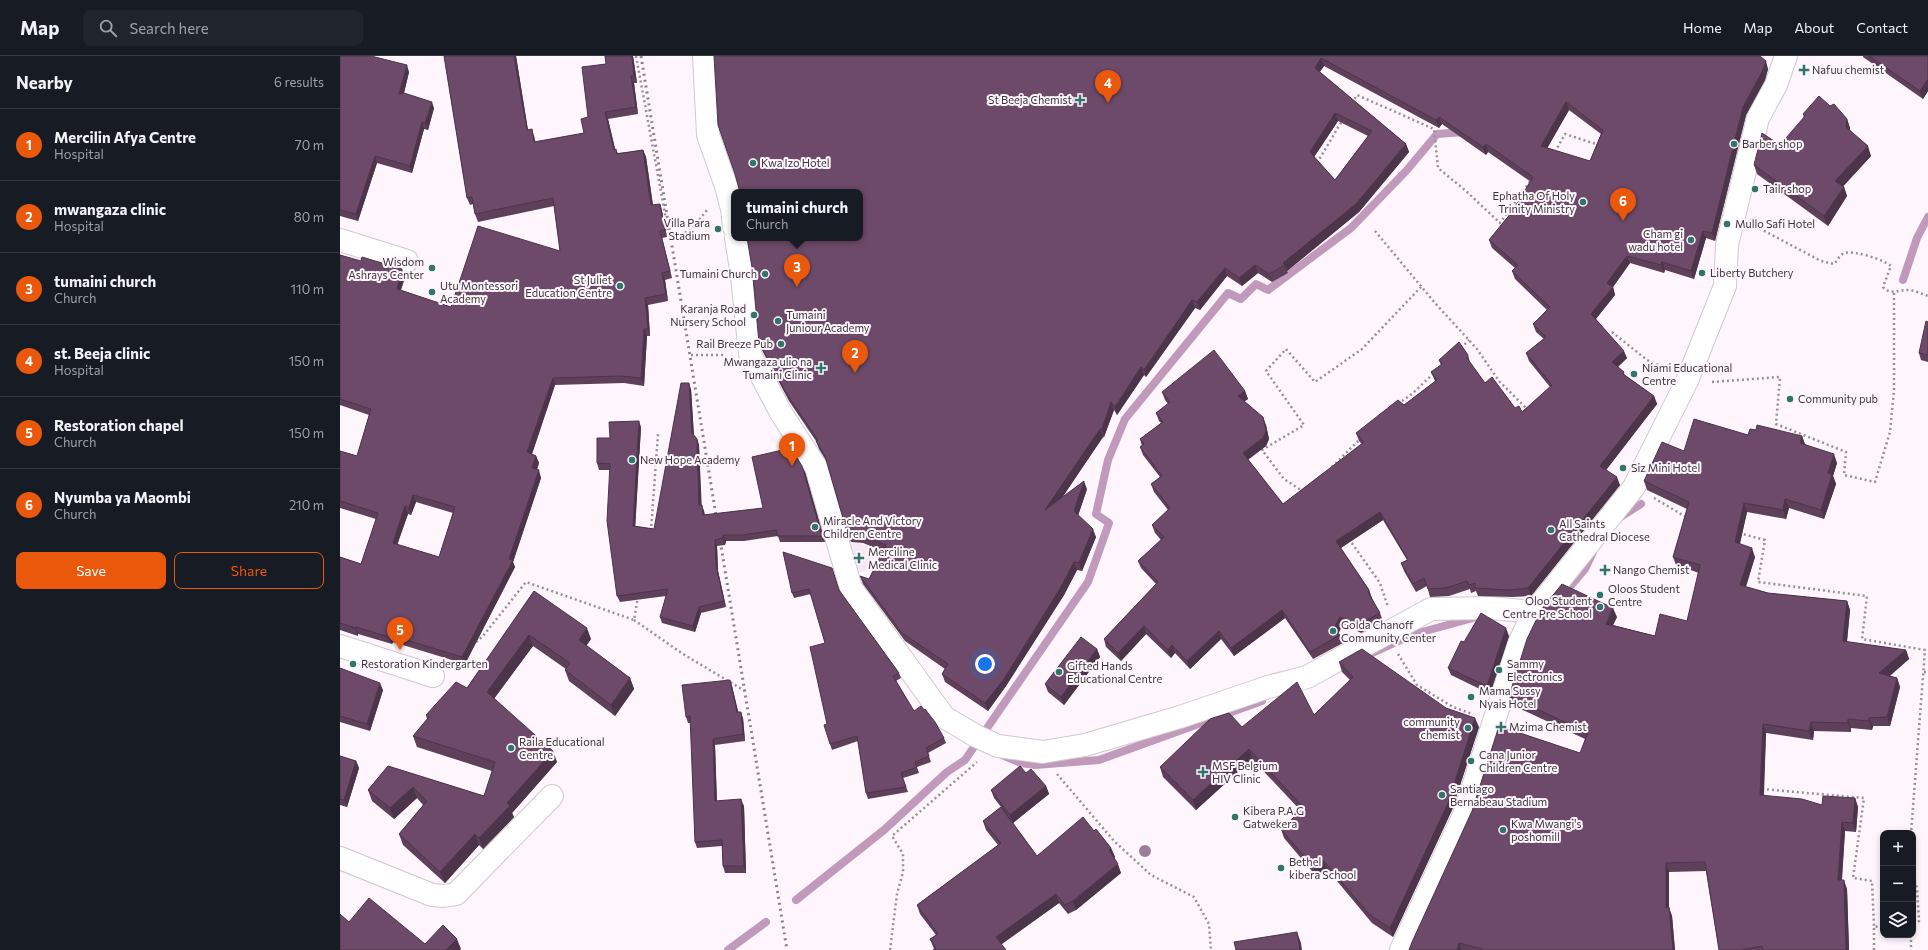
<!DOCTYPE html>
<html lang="en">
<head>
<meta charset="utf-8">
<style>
  body { margin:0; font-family:Commissioner,sans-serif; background:#20242c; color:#f1f3f6 }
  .controls { position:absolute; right:12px; bottom:12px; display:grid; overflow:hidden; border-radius:8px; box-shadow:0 2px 6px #0003 }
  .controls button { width:36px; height:36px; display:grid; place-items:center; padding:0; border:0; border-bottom:1px solid #363941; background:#171b24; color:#f1f3f6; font:20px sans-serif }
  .you { position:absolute; left:645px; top:608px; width:14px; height:14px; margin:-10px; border:3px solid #fff; border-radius:50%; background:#1a73e8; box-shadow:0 0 0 6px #1a73e833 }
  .badge { display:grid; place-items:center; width:26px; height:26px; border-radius:50%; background:#ea580c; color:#fff; font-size:13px; font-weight:700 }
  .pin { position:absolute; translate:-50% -33px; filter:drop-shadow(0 1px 2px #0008) }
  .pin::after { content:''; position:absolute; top:21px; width:14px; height:12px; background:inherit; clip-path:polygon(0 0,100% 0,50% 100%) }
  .popup { position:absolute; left:391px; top:133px; width:132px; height:52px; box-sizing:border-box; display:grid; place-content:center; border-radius:8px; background:#171b24; filter:drop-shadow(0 1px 3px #0005); font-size:13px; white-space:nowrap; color:#9ea1a6 }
  .popup b { font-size:15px; color:#f1f3f6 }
  .popup::after { content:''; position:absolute; left:50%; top:100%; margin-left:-8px; border:8px solid transparent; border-top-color:#171b24 }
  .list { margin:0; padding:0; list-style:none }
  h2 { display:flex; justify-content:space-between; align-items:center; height:52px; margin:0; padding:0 16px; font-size:17px }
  h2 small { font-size:13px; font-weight:400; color:#9ea1a6 }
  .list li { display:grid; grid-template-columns:26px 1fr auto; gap:12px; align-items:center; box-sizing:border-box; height:72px; padding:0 16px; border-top:1px solid #363941 }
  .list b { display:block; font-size:15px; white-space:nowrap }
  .list p { margin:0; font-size:13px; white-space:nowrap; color:#9ea1a6 }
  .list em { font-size:13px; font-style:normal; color:#9ea1a6 }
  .actions { display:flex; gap:8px; padding:12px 16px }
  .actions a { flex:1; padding:9px 0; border:1px solid #ea580c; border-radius:8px; text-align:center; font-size:14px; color:#ea580c }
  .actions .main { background:#ea580c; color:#fff }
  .icon { flex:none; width:22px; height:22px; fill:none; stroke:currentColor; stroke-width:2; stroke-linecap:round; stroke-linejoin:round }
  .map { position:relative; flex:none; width:1588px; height:894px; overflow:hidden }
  header { display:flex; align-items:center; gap:24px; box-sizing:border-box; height:56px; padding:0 20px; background:#171b24; border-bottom:1px solid #363941 }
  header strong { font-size:19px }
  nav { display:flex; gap:22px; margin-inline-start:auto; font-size:14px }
  .search { width:280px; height:36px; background:#20242c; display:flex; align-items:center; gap:10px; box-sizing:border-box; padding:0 14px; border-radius:8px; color:#9ea1a6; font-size:15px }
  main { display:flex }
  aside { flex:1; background:#171b24 }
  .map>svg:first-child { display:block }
  .built { fill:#f7e8f5 }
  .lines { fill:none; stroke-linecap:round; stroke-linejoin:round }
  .stream { stroke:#c099bb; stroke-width:8 }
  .minor-casing { stroke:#d0c8cf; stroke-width:24 }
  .path { stroke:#979096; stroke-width:2.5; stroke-dasharray:2 3; stroke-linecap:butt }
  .minor { stroke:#fff; stroke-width:22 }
  .rail { stroke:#898388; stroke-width:3; stroke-dasharray:2 4; stroke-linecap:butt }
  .tree { fill:#9d7e9a }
  .wall { fill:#5e405a; fill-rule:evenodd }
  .shaded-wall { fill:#4c344a }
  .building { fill:#6d4a69; stroke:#4c344a; fill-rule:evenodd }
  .poi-dot { fill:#307569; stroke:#fef5fd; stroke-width:1.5 }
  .labels { text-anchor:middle; stroke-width:4; stroke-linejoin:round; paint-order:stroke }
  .poi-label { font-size:11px; fill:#393538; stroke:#fef5fd; text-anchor:start }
</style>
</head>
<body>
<header>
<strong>Map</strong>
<div class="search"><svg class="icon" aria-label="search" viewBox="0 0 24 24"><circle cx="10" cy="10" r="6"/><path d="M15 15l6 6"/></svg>Search here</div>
<nav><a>Home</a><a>Map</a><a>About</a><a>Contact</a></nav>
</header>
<main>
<aside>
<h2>Nearby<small>6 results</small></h2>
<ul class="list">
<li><span class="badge">1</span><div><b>Mercilin Afya Centre</b><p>Hospital</p></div><em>70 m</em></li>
<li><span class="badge">2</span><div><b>mwangaza clinic</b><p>Hospital</p></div><em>80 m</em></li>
<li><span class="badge">3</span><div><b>tumaini church</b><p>Church</p></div><em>110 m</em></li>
<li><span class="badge">4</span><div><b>st. Beeja clinic</b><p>Hospital</p></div><em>150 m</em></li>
<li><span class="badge">5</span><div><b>Restoration chapel</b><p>Church</p></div><em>150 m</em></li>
<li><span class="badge">6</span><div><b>Nyumba ya Maombi</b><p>Church</p></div><em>210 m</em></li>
</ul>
<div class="actions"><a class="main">Save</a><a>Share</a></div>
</aside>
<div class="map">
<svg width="1588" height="894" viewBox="0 0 1588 894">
  <rect width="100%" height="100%" fill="#fef5fd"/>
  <!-- built -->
  <path class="built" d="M518 487 529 490 530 514 510 518 506 489Z"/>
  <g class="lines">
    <!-- stream -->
    <path class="stream" d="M1563 224 1577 182 1588 161
      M1279 462 1301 448
      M1223 539 1245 513 1253 496
      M1032 597 1071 579 1133 562
      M662 699 681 707 695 709 759 704 922 645
      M456 844 544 774 607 716 625 704 748 526 769 467 756 458 768 404 785 363 888 237 901 243 916 228 928 234 1011 172 1067 114 1097 78 1124 76
      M388 894 426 866"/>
    <defs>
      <path id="minor" d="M364 0 368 79 386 130 392 153 394 171
        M396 182 402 220 410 298 441 357 476 411 511 532 604 661 636 680 658 690 703 696 745 689 840 661 928 631 967 621 1091 553 1151 552 1194 556
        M0 184 67 205
        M0 590 93 620
        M0 802 92 839 104 840 116 838 212 740
        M1061 894 1124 759 1179 587 1194 556 1294 431 1347 325 1385 230 1387 189 1418 62 1436 29 1446 0"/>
    </defs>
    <!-- minor casing -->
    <use href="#minor" class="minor-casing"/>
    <!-- path -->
    <path class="path" d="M296 0 330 185 352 173 367 154
      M1012 47 1017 39 1094 73 1098 112 1126 135 1160 167 1191 124
      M1215 96 1225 78 1259 89
      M977 107 1002 65
      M1415 170 1481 205 1494 208C1497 205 1500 198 1505 197 1514 194 1545 204 1551 210L1543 231C1551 240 1559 233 1570 234 1576 235 1582 238 1588 240
      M1035 175 1095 247 1137 293 1159 325 1188 354
      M1272 276 1307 304 1327 313
      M1121 292 1129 284
      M351 299H386
      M1372 326 1440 321 1436 368 1506 396 1504 419 1535 426 1550 376 1554 334V237
      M1058 348 1072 338 1094 317
      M992 411 1021 382
      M964 436 944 423 922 394 964 369 926 315 946 293 975 326 1022 293 1081 231
      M1314 442 1346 461
      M311 475 318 378
      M1399 477 1425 484 1418 526 1527 540 1522 583 1585 594 1571 777
      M1009 483 1040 527 1048 551
      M294 564 343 598 405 635
      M136 586 143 580 186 526 294 564 298 541
      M1058 598 1077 629 1113 651 1132 658
      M1584 616H1588
      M717 718 774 785 811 819 854 841 869 868 871 894
      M1422 733 1524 742 1513 822 1532 825 1534 871 1543 870
      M1573 820 1577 832 1579 865 1573 869
      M1571 879V894
      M550 894 557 838 563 816V798L552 780 637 706
      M1534 894V871"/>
    <!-- minor -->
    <use href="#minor" class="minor"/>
    <!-- rail -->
    <path class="rail" d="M301 0 447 894"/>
  </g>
  <!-- trees -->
  <circle class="tree" cx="805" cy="795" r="6"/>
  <!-- wall -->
  <path class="wall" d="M0 0 69 16 64 37 94 52 88 74 84 73 72 117 37 107 18 165 0 160Z
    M104 0H176L188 74 194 80 195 86 244 77 248 61 266 8 293 0 297 27H294L298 58 268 63 275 93 278 97 303 94 306 101 313 149 320 148 322 155 327 181 322 182 332 222 325 224 328 245 308 249 310 280H307L304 330 284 327 215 329 192 398 196 400 199 407 197 414 201 422 173 506 175 511 125 608 53 586 52 588 18 578V580L0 574V501L21 508 36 463 0 452V453V395L17 400 29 359 0 349V199L65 221 61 234 111 251 220 195 214 150 138 166 135 158 133 148 130 149 127 142ZM76 446 113 457 99 501 57 489 68 458 71 459Z
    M374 0H1420L1428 13 1425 24 1406 59 1375 185 1366 182 1354 223 1325 214 1324 217 1290 207 1273 231 1275 239 1256 263 1287 302 1278 311 1286 320 1314 340 1317 348 1266 414 1280 429 1191 540 1173 541 1138 540 1136 535 1131 537 1130 533 1109 540 1090 541 1087 530 1076 536 1064 515 1061 507 1067 504 1043 464 1001 492 1029 534 1032 543 1040 557 1043 565 1021 577 1003 568 998 578 1000 579 1003 587 973 603 945 562 894 600 881 583 850 613 835 597 831 602 806 578 781 605 766 591 764 583 816 528 801 512 798 505 821 484 815 477 812 469 828 454 814 436 811 428 820 421 803 399 800 391 802 390 800 383 821 367 819 365 816 357 828 348 825 344 822 336 905 335 908 343 904 345 926 369 929 383 926 390 908 404 943 448 1022 388 1019 385 1016 377 1064 349 1095 325 1091 316 1101 309 1099 304 1130 307 1145 327 1175 352 1182 356 1210 331 1189 305 1186 297 1204 283 1196 276 1193 268 1207 254 1175 223 1172 215 1175 212 1152 192 1149 184 1171 157 1191 126 1148 96 1146 99 1102 68 1099 72 984 10 980 16 1066 88 1069 96 1019 156 947 215 948 217 932 226 918 217 902 230 887 220 860 254 855 252 806 321 804 319 777 359 774 354 764 381H763L722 442 747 433 738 459 756 481 742 515 737 514 724 539 666 630 648 655 605 626 602 618 605 613 565 585 523 528 520 520 529 523 543 495 523 487 511 486 508 479 487 406 479 393 476 385 449 345 422 294 419 287 520 182ZM1229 54 1261 78 1250 105 1207 92ZM998 65 1028 80 995 124 974 101Z
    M1523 0H1588V35L1583 43 1523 1Z
    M1490 50 1507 63 1510 72V74L1531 100 1503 130 1504 131 1507 140 1488 170 1417 118 1414 109 1440 89 1464 62 1463 58Z
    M1588 266V306L1581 304 1579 297Z
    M351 333 354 379 357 383 359 389 361 449 364 455 365 459 423 452 465 416 485 486H440L438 480 404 485H386L385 489 377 490 378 515 386 551 361 557 355 576 322 567 320 561 326 540 280 546 277 540 270 414H259L257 407 270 382 301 371 295 470 314 473Z
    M1416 374 1462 380 1465 388 1497 407 1493 420 1496 428 1484 463 1449 452 1446 463 1407 456 1400 488 1415 501 1406 531 1428 537 1507 545 1510 554 1507 586 1566 594 1569 603 1550 620 1557 622 1560 631 1550 670H1533L1532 674 1511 672V676L1474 675 1473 684 1426 677 1424 740 1482 749 1515 742 1518 751 1516 776 1505 775 1502 824 1507 833 1509 894H1379L1366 815 1329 816V852L1332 860 1335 894H1069L1240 697 1245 683 1172 649 1169 640 1277 561 1273 569 1315 580 1347 565 1359 517 1336 509 1333 501 1347 453 1307 434 1304 425 1344 395 1408 379Z
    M443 496 499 534 559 617 561 622 556 625 574 655 604 682 606 687 588 697 591 706 577 711 579 717 563 722 568 736 528 743 526 737 518 685 492 694 490 688 487 668 485 587 471 538 454 542 452 537Z
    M194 535 251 583 246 589 290 622 294 633 275 660 229 625 225 614 226 613 193 590 154 642 217 706 172 757 174 761 143 793 139 789 105 827 63 789 59 778 83 749 77 742 54 763 32 745 28 734 48 710 144 740 152 715 77 691 73 680 87 663 86 659 127 632Z
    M1169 580 1150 638 1111 619 1108 612 1124 586Z
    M757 593 760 601 724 649 708 636 705 628Z
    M999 606 1106 652 1139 671 1112 754 1053 881 1032 867 987 813 977 821 944 782 941 773 961 755 912 703 856 754 823 721 820 711 902 671 974 659 1010 624 1002 616Z
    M0 612 43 634 30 675 0 666Z
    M392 630 398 656 403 662 405 685 375 689 377 745 404 750 406 817H385L383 810 382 790 357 792 355 786 351 667H348L346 661Z
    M0 700 16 705 19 712 7 751 0 749Z
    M686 717 706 730 709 738 673 767 697 800 754 775 771 792 775 801 774 802 781 817 736 854 728 858 719 847 662 888 594 893 590 883 596 879 580 858 577 849 658 789 646 774 643 765 661 751 654 742 651 734Z"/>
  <!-- shaded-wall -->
  <path class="shaded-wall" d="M174 0H176L189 81 187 74Z
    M292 0H293L297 27 294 20Z
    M981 2 984 10 977 19 975 12Z
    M1426 5 1428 13 1425 24 1406 59 1375 185 1372 177 1403 51Z
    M67 9 69 16 62 45 59 38Z
    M291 20 294 27 298 58 296 51Z
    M1588 23V35L1583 43 1580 35Z
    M92 46 94 52 88 74 85 67Z
    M1226 46 1229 54 1204 98 1201 90Z
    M265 56 268 63 277 101 274 94Z
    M995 57 998 65 972 104 970 96Z
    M1099 61 1102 68 1099 72 1096 64Z
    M1507 63 1510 72 1509 80 1506 71Z
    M82 66 84 73 72 117 70 110Z
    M192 73 194 80 197 94 194 86Z
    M1066 88 1069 96 1019 156 947 215 945 209 943 207Z
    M1146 88 1148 96 1146 99 1143 91Z
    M1528 90 1531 100 1499 135 1495 125Z
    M303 94 306 101 314 157 311 149Z
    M35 100 37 107 18 165 16 158Z
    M1504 131 1507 140 1488 170 1484 160Z
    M320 148 322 155 327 181 325 174Z
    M320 175 322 182 332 222 330 215Z
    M1363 175 1366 182 1354 223 1351 215Z
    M1287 200 1290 207 1273 231 1275 239 1254 265 1251 258 1267 227Z
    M1322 206 1325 214 1324 217 1321 209Z
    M915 209 918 217 902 230 899 222Z
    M885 212 887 220 860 254 857 246Z
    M62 213 65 221 59 240 57 233Z
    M322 217 325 224 328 245 326 238Z
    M305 242 308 249 310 280 308 273Z
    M852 244 855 252 806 321 804 314Z
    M304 273 307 280 304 330 301 322Z
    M1284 295 1287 302 1274 314 1272 306Z
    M1128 299 1130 307 1127 302Z
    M801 311 804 319 777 359 775 351Z
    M213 322 215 329 190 404 187 396Z
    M349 327 351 333 354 383 352 377Z
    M905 335 908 343 901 348 898 340Z
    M1314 340 1317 348 1263 418 1260 410Z
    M771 346 774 354 764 381 762 373Z
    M923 361 926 369 929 383 926 390 905 405 903 397Z
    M299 365 301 371 295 476 293 470Z
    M760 373 763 381 708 462 705 454Z
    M1462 380 1465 389 1460 387Z
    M357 383 359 389 362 456 359 449Z
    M1494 398 1497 407 1493 420 1496 428 1484 463 1481 454 1488 417Z
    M196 400 199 407 195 419 192 412Z
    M462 410 465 416 485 486 482 480Z
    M199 414 201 422 173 506 175 511 125 608 122 601 169 503Z
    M1277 421 1280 429 1191 540 1188 532Z
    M744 425 747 433 737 463 734 455Z
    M73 439 76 446 71 459 69 452Z
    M1445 443 1449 452 1446 463 1443 454Z
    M1404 447 1407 456 1398 495 1395 486Z
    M362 449 364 455 365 465 363 459Z
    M65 450 68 458 55 495 53 487Z
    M1040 456 1043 464 999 493 996 485Z
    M753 473 756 481 742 515 739 507Z
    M383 479 386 485 385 489 383 482Z
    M375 484 377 490 378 515 386 551 384 545 376 509Z
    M1412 492 1415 501 1403 538 1400 529Z
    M734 506 737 514 724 539 666 630 648 655 645 647Z
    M1029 534 1032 542 1031 543 1028 536Z
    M1507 545 1510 554 1506 594 1503 585Z
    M359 551 361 557 355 576 353 570Z
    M1273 552 1277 561 1269 577 1266 568Z
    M942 554 945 562 894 600 891 592Z
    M1000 561 1003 568 996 582 993 574Z
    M804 570 806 578 781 605 778 597Z
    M16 571 18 578V580L15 572Z
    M247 572 251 583 243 595 239 584Z
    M1166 572 1169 580 1150 638 1147 630Z
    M879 575 881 583 850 613 847 605Z
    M50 579 53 586 52 588 49 581Z
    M189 579 193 590 151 647 147 636Z
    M832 589 835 597 831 602 828 594Z
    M757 593 760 601 724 649 721 641Z
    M1566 594 1569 603 1542 626 1539 617Z
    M290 622 294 633 275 660 271 649Z
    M1557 622 1560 631 1550 670 1547 661Z
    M390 624 392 630 400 663 397 656Z
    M40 627 43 634 30 675 27 668Z
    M401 656 403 662 405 685 403 678Z
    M1135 662 1139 671 1112 754 1053 881 1050 872Z
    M1529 662 1533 670 1532 674 1529 665Z
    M1508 663 1511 672V676L1508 667Z
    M1471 666 1474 675 1473 684 1469 675Z
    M1423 668 1426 677 1423 748 1420 739Z
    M373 683 375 689 377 751 375 745Z
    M909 693 912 703 856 754 853 744Z
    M213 695 217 706 172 757 174 761 143 793 139 782 167 747Z
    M16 705 19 712 7 751 4 744Z
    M706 730 709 738 673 767 670 759Z
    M73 731 77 742 54 763 50 752Z
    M1515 742 1518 751 1516 776 1513 767Z
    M401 743 404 750 406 817 404 810Z
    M1502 766 1505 775 1501 833 1498 824Z
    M135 778 139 789 105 827 100 816Z
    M771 792 775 801 772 803 769 794Z
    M983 804 987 813 977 821 974 812Z
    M1326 807 1329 816V852L1332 860 1335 894H1333L1326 852Z
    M778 808 781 817 736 854 733 845Z
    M1504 824 1507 833 1509 894H1506Z
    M716 838 719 847 660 889 656 881Z
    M957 876 961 887 962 894H960Z
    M117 883 121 893 120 894H106Z
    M1119 887 1121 894H1117Z"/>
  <!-- building -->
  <path class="building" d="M0 0H31L67 9 59 38 64 37 92 46 85 67 82 66 70 110 35 100 16 158 0 154Z
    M104 0H174L187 74 192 73 194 86 244 77 241 63 248 61 242 11 266 8 265 0H292L294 20H291L296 51 265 56 274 94 276 93 277 98 303 94 311 149 320 148 325 174 320 175 330 215 322 217 326 238 305 242 308 273H304L301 322 281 320 213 322 187 396 196 400 192 412 199 414 169 503 173 504 122 601 50 579 49 581 16 571 15 572 0 567V501L21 508 38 457 0 445V395L17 400 31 353 0 343V199L21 205 22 201 62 213 57 233 111 251 138 170 220 195 213 142 135 158 132 141 127 142ZM73 439 115 451 99 501 53 487 65 450 69 452Z
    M374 0H1420L1426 5 1422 16 1403 51 1372 177 1363 175 1351 215 1322 206 1321 209 1287 200 1267 227 1273 231 1251 258 1284 295 1272 306 1284 316 1283 318 1314 340 1260 410 1277 421 1188 532 1170 534 1135 532V527L1129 529 1127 525 1106 532 1088 533 1084 522 1073 528 1061 507 1068 504 1040 456 996 485 1029 534 1028 536 1040 557 1018 569 1000 561 993 574 1000 579 970 596 942 554 891 592 879 575 847 605 832 589 828 594 804 570 778 597 764 583 818 526 798 505 824 481 812 469 830 452 811 428 822 420 800 391 804 388 800 383 823 366 816 357 830 346 822 336 874 294 905 335 898 340 923 361 926 375 923 382 903 397 943 448 1024 386 1016 377 1058 344 1064 349 1097 324 1091 316 1102 308 1099 304 1119 286 1128 299 1127 302 1145 327 1152 321 1175 352 1179 350 1182 356 1212 329 1186 297 1206 281 1193 268 1210 251 1172 215 1178 209 1149 184 1171 157 1193 121 1146 88 1143 91 1099 61 1096 64 981 2 975 12 1066 88 1016 148 943 207 945 209 929 218 915 209 899 222 885 212 857 246 852 244 804 314 801 311 775 351 771 346 762 373H760L705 454 744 425 734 455 753 473 739 507 734 506 721 531 664 623 645 647 602 618 608 608 562 577 520 520 529 523 546 489 521 479H508L485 400 476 385 478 384 446 337 419 287 412 211 407 182H520V136H400L395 118 378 69ZM1226 46 1263 74 1250 105 1201 90ZM995 57 1032 75 995 124 970 96Z
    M1529 0H1588V23L1580 35Z
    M1479 40 1490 50 1494 48 1507 63 1506 71 1528 90 1495 125 1504 131 1484 160 1414 109 1422 77 1440 89 1465 60 1463 58Z
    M1586 265 1588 266V299L1579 297Z
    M341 327H349L352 377 357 383 359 449H362L363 459 423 452 412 401 451 392 462 410 482 480H437V474L402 479H383V482L375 484 376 509 384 545 359 551 353 570 320 561 328 533 277 540 267 465 270 408 257 407V382H270L269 366 299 365 293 470 314 473Z
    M1354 363 1408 379 1410 373 1416 374 1417 369 1462 380 1460 387 1494 398 1488 417 1492 419 1481 454 1445 443 1443 454 1404 447 1395 486 1412 492 1400 529 1428 537 1507 545 1503 585 1566 594 1539 617 1557 622 1547 661 1529 662V665L1508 663V667L1471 666 1469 675 1423 668 1420 739 1462 743 1482 749 1483 740 1515 742 1513 767 1502 766 1498 824H1504L1506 894H1423L1422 890 1401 894H1379L1365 806 1326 807V852L1329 851 1333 894H1141L1142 893 1119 887 1117 894H1069L1072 886 1132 755 1159 670 1240 697 1248 677 1169 640 1187 583 1201 554 1222 528 1273 552 1266 568 1315 580 1320 558 1347 565 1360 509 1333 501 1349 446 1304 425 1322 386 1344 395Z
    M443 496 492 512 499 534 559 617 553 620 574 655 581 650 584 654 585 653 595 666 604 682 586 692 589 700 575 706 577 711 561 717 566 731 526 737 517 680 490 688 484 669 487 668 470 591 485 587 469 533 452 537Z
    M194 535 247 572 239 584 290 622 271 649 225 614 230 607 189 579 147 636 213 695 167 747 170 750 139 782 135 778 100 816 59 778 87 745 73 731 50 752 28 734 48 710 144 740 155 706 73 680 89 661 86 659 116 626 127 632Z
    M1141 557 1166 572 1147 630 1108 612 1121 585 1124 586Z
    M741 581 757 593 721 641 705 628Z
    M1022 593 1106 652 1135 662 1109 745 1050 872 1029 858 983 804 974 812 941 773 964 752 909 693 853 744 820 711 870 663 889 657 902 671 957 626 974 659 1013 621 999 606Z
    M0 612 40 627 27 668 0 660Z
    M390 624 397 656H401L403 678 373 683 375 745 401 743 404 810H383L382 784 355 786 350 660 346 661 342 629Z
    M0 700 16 705 4 744 0 743Z
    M680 710 686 717 691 713 706 730 670 759 651 734Z
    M661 751 697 800 743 761 754 775 756 773 771 792 769 794 778 808 733 845 725 849 716 838 656 881 666 894H593L596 892 590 883 598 878 577 849 661 787 643 765Z
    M29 842 85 888 103 869 117 883 106 894H0V858L9 866Z
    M957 876 960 894H896L894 886Z"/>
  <!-- markers -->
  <g class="poi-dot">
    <path d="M1462 8h4v4h4v4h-4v4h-4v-4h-4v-4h4z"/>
    <path d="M738 38h4v4h4v4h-4v4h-4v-4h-4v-4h4z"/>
    <circle cx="1394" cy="88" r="4"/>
    <circle cx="413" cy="107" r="4"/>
    <circle cx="1415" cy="133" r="4"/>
    <circle cx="1243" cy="146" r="4"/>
    <circle cx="1387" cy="168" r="4"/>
    <circle cx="378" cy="173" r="4"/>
    <circle cx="1351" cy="184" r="4"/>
    <circle cx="92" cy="212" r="4"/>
    <circle cx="1362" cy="217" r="4"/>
    <circle cx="425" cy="218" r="4"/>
    <circle cx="280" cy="230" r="4"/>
    <circle cx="92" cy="236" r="4"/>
    <circle cx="414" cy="259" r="4"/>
    <circle cx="438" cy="265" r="4"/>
    <circle cx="441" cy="288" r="4"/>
    <path d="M479 306h4v4h4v4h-4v4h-4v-4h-4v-4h4z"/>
    <circle cx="1294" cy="318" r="4"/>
    <circle cx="1450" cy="343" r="4"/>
    <circle cx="292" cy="404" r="4"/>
    <circle cx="1283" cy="412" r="4"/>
    <circle cx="475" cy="471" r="4"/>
    <circle cx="1211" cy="474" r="4"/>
    <path d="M517 496h4v4h4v4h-4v4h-4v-4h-4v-4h4z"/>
    <path d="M1263 508h4v4h4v4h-4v4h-4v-4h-4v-4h4z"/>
    <circle cx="1260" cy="539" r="4"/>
    <circle cx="1260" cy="551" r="4"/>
    <circle cx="993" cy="575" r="4"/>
    <circle cx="13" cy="608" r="4"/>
    <circle cx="1159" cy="614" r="4"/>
    <circle cx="719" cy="616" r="4"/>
    <circle cx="1131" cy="641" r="4"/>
    <path d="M1159 665h4v4h4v4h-4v4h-4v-4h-4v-4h4z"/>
    <circle cx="1128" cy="672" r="4"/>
    <circle cx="171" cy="692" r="4"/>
    <circle cx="1131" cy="705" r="4"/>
    <path d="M861 710h4v4h4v4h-4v4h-4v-4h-4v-4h4z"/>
    <circle cx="1102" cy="739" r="4"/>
    <circle cx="895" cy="761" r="4"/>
    <circle cx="1163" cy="774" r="4"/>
    <circle cx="941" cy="812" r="4"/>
  </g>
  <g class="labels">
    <!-- poi labels -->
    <g class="poi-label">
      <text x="1472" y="18">Nafuu chemist</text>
      <text x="732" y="48" text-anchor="end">St Beeja Chemist</text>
      <text x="1402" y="92">Barber shop</text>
      <text x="421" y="111">Kwa Izo Hotel</text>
      <text x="1423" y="137">Tailr shop</text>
      <text x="1235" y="144" text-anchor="end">Ephatha Of Holy<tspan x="1235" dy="13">Trinity Ministry</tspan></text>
      <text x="370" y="171" text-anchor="end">Villa Para<tspan x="370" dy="13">Stadium</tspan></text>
      <text x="1395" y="172">Mullo Safi Hotel</text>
      <text x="1343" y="182" text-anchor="end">Cham gi<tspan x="1343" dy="13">wadu hotel</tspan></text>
      <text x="84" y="210" text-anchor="end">Wisdom<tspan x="84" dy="13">Ashrays Center</tspan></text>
      <text x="1370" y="221">Liberty Butchery</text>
      <text x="417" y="222" text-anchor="end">Tumaini Church</text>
      <text x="272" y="228" text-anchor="end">St Juliet<tspan x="272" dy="13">Education Centre</tspan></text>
      <text x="100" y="234">Utu Montessori<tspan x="100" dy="13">Academy</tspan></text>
      <text x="406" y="257" text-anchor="end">Karanja Road<tspan x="406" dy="13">Nursery School</tspan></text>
      <text x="446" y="263">Tumaini<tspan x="446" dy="13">Juniour Academy</tspan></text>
      <text x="433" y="292" text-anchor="end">Rail Breeze Pub</text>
      <text x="472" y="310" text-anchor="end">Mwangaza ulio na<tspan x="472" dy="13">Tumaini Clinic</tspan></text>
      <text x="1302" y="316">Niami Educational<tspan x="1302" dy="13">Centre</tspan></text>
      <text x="1458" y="347">Community pub</text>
      <text x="300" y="408">New Hope Academy</text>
      <text x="1291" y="416">Siz Mini Hotel</text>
      <text x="483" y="469">Miracle And Victory<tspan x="483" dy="13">Children Centre</tspan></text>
      <text x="1219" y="472">All Saints<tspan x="1219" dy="13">Cathedral Diocese</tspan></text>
      <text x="528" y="500">Merciline<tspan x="528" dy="13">Medical Clinic</tspan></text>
      <text x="1273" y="518">Nango Chemist</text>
      <text x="1268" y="537">Oloos Student<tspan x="1268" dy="13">Centre</tspan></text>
      <text x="1252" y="549" text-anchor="end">Oloo Student<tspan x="1252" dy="13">Centre Pre School</tspan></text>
      <text x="1001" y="573">Golda Chanoff<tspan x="1001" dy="13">Community Center</tspan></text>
      <text x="21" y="612">Restoration Kindergarten</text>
      <text x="1167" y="612">Sammy<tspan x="1167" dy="13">Electronics</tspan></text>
      <text x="727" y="614">Gifted Hands<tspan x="727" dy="13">Educational Centre</tspan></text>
      <text x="1139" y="639">Mama Sussy<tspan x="1139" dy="13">Nyais Hotel</tspan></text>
      <text x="1120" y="670" text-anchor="end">community<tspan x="1120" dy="13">chemist</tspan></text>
      <text x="1169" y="675">Mzima Chemist</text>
      <text x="179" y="690">Raila Educational<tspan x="179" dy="13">Centre</tspan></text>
      <text x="1139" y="703">Cana Junior<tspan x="1139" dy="13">Children Centre</tspan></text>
      <text x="872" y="714">MSF Belgium<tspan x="872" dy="13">HIV Clinic</tspan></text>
      <text x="1110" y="737">Santiago<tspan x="1110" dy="13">Bernabeau Stadium</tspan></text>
      <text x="903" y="759">Kibera P.A.G<tspan x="903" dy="13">Gatwekera</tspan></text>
      <text x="1171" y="772">Kwa Mwangi's<tspan x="1171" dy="13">poshomill</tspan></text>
      <text x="949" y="810">Bethel<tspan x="949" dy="13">kibera School</tspan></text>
    </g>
  </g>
</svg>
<div class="controls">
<button>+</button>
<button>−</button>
<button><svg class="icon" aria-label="layers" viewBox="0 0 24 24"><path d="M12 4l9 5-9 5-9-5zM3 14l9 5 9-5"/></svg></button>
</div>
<div class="you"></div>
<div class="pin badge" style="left:452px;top:410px">1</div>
<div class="pin badge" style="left:515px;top:317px">2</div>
<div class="pin badge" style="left:457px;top:231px">3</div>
<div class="popup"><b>tumaini church</b>Church</div>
<div class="pin badge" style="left:768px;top:47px">4</div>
<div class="pin badge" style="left:60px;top:594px">5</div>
<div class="pin badge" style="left:1283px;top:165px">6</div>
</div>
</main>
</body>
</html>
